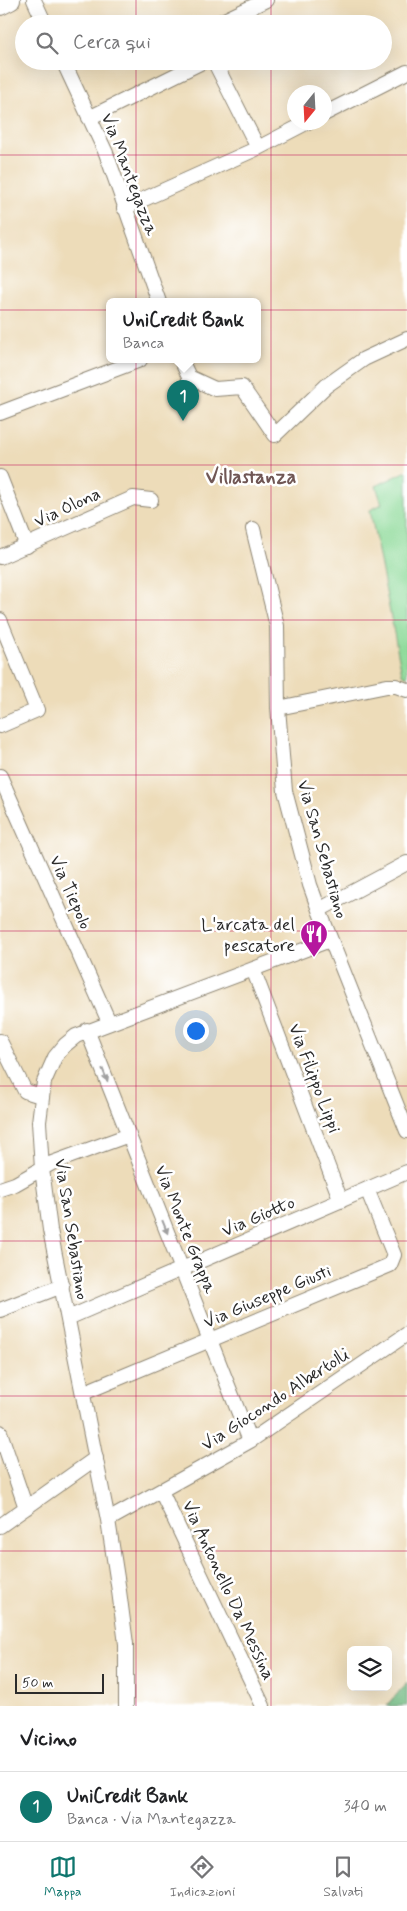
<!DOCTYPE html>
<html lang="it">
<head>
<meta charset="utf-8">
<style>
  body { margin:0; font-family:Mynerve,sans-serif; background:#f6f6f6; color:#202124 }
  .controls { position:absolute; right:15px; bottom:15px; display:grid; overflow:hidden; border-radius:8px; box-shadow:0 5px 20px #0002 }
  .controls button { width:45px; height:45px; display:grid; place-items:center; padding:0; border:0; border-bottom:1px solid #e0e0e0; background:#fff; color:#202124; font:25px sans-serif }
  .compass { position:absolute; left:287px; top:85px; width:45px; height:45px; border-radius:50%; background:#fff; box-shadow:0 5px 20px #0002; rotate:198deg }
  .scale { position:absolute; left:15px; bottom:12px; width:89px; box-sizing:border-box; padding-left:5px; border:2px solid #2b2b2b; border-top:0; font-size:14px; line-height:18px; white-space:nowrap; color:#2b2b2b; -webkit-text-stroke:4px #fff; paint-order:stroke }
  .you { position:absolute; left:195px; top:1030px; width:18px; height:18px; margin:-12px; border:4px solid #fff; border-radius:50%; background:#1a73e8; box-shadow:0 0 0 8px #1a73e833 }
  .badge { display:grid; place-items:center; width:32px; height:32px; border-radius:50%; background:#0f766e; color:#fff; font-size:16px; font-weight:700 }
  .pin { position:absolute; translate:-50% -41px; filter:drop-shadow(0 1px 2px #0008) }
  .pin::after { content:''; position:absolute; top:26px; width:18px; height:15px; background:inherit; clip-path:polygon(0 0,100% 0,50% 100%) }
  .popup { position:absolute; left:106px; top:298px; width:155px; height:65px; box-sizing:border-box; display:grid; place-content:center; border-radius:8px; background:#fff; filter:drop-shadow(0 1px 4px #0005); font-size:16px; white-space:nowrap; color:#757577 }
  .popup b { font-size:19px; color:#202124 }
  .popup::after { content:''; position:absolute; left:50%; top:100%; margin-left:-10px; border:10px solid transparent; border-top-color:#fff }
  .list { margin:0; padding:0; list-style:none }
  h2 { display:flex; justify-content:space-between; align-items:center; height:65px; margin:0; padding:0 20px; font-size:21px }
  h2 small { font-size:16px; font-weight:400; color:#757577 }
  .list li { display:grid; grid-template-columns:32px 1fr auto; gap:15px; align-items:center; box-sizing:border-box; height:70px; padding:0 20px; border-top:1px solid #e0e0e0 }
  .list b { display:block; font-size:19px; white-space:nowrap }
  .list p { margin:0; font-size:16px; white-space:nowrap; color:#757577 }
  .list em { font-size:16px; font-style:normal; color:#757577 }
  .icon { flex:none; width:28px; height:28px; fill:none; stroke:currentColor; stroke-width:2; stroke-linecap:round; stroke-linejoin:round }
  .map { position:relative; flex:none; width:407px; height:1706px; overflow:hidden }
  .search { position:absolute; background:#fff; box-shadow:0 5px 20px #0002; left:15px; right:15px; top:15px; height:55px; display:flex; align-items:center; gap:12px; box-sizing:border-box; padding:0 18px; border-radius:28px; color:#757577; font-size:19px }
  .sheet { height:135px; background:#fff }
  nav { display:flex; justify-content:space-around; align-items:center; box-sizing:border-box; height:70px; border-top:1px solid #e0e0e0; background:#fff; font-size:14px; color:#757577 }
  nav a { display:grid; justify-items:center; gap:2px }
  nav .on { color:#0f766e }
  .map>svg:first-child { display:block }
  .green { fill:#8bd997; stroke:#5b8261 }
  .forest { fill:#70b980; stroke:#4e7256 }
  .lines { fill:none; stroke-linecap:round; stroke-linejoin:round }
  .street-casing { stroke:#8c8472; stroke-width:16 }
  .secondary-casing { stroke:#8c8472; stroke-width:22 }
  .street { stroke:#fff; stroke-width:14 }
  .secondary { stroke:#fff; stroke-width:20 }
  .oneway { fill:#a0a0a0 }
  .grid { fill:none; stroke:#c2185b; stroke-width:1; stroke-opacity:0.55 }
  .labels { text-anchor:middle; stroke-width:5; stroke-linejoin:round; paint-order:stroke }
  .street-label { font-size:18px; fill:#2b2b2b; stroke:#fff }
  .poi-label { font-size:18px; fill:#2b2b2b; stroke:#fff; text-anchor:end }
  .quarter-label { font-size:20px; font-weight:bold; fill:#705755; stroke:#fff }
</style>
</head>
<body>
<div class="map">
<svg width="407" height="1706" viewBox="0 0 407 1706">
  <rect width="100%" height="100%" fill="#fff"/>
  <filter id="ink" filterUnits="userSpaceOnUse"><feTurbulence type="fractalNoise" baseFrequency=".02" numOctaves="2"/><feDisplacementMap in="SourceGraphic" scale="10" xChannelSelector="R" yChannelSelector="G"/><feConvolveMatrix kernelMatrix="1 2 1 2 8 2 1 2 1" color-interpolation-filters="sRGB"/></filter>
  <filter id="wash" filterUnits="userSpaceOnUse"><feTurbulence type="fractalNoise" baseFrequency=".0096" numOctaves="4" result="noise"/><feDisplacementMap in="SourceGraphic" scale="20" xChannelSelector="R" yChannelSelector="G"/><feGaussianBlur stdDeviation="1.12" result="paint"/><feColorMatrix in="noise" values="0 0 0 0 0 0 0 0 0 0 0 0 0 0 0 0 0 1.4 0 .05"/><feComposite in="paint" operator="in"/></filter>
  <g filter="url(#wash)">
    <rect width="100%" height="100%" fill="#eddcb9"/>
    <!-- green -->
    <path class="green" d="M407 471V677L402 674 370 510 382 504 376 486Z"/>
    <!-- forest -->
    <path class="forest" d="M407 1682V1706H387Z"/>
  </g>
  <g filter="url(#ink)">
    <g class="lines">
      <defs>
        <path id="street" d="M34 0 45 24
          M216 24 266 0
          M63 61 106 153 159 302
          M214 61 258 148
          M324 114 407 72
          M89 118 204 61
          M124 208 258 148 308 122
          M181 360 189 377 215 389 242 387 275 435 326 386 364 359 407 339
          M0 413 140 360
          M0 477 27 546
          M253 529 277 626 278 708 285 791 310 885 319 910 407 1131
          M0 557 133 498 151 500
          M0 620 37 710 0 726
          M278 708 387 686H396L407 690
          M0 776 109 1022
          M319 910 407 863
          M253 969 341 1201
          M87 1030 250 1441
          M0 1041 25 1091 41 1096
          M0 1189 15 1184 52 1163 129 1135
          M0 1310 62 1286
          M68 1318 407 1172
          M83 1393 390 1265 394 1255 367 1189
          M0 1432 26 1508
          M161 1491 263 1706
          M108 1520 250 1441 407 1334
          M0 1526 96 1458
          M126 1706V1644L119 1591 108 1520 50 1230 42 1169 39 1122 44 1082 55 1057 65 1045 76 1036 330 940"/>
        <path id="secondary" d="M0 5 10 0"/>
      </defs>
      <!-- street casing -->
      <use href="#street" class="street-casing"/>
      <!-- secondary casing -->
      <use href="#secondary" class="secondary-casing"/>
      <!-- street -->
      <use href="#street" class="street"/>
      <!-- secondary -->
      <use href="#secondary" class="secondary"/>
    </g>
    <!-- one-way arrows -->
    <defs><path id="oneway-solid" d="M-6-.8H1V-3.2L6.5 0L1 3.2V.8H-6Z" transform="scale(1.25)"/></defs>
    <g class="oneway">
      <use href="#oneway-solid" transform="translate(105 1075) rotate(68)"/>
      <use href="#oneway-solid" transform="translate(165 1227) rotate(68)"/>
    </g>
  </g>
  <!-- grid -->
  <path class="grid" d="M136 0V24M271 0V24M136 61V1706M271 61V1706M0 155H407M0 310H407M0 465H407M0 620H407M0 775H407M0 931H407M0 1086H407M0 1241H407M0 1396H407M0 1551H407"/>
  <!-- icons -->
  <defs>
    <symbol id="restaurant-pin" viewBox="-11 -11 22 30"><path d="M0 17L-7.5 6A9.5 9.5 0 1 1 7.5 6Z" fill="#b5179e" stroke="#fff"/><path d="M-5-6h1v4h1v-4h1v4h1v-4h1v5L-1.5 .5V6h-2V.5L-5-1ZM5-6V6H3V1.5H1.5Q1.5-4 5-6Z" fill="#fff"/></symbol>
  </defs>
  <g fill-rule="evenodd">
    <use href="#restaurant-pin" x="298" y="918" width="32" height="43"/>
  </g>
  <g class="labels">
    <!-- street labels -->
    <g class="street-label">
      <text transform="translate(130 174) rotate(69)" y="6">Via Mantegazza</text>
      <text transform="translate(67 507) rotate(-25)" y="6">Via Olona</text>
      <text transform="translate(323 849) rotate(74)" y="6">Via San Sebastiano</text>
      <text transform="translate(71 892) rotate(66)" y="6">Via Tiepolo</text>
      <text transform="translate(315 1078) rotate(69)" y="6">Via Filippo Lippi</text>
      <text transform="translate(258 1216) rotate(-23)" y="6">Via Giotto</text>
      <text transform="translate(72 1229) rotate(81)" y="6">Via San Sebastiano</text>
      <text transform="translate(186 1229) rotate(68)" y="6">Via Monte Grappa</text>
      <text transform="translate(267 1296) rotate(-23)" y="6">Via Giuseppe Giusti</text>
      <text transform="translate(275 1399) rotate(-33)" y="6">Via Giocondo Albertolli</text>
      <text transform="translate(229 1590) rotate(65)" y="6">Via Antonello Da Messina</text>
    </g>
    <!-- poi labels -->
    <g class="poi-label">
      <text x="295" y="930">L'arcata del<tspan x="295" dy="21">pescatore</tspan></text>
    </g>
    <!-- quarter labels -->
    <g class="quarter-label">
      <text x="251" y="483">Villastanza</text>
    </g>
  </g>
</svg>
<div class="controls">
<button><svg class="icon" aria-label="layers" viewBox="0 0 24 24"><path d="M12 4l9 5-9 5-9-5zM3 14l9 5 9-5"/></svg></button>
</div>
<svg class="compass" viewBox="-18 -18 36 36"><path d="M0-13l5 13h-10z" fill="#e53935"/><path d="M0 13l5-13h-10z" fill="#757577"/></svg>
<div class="scale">50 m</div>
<div class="you"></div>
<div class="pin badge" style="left:183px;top:421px">1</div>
<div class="popup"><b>UniCredit Bank</b>Banca</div>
<div class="search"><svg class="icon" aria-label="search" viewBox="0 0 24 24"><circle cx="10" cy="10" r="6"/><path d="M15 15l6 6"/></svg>Cerca qui</div>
</div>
<section class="sheet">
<h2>Vicino<small></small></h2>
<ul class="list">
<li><span class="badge">1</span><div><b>UniCredit Bank</b><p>Banca · Via Mantegazza</p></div><em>340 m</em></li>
</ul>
</section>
<nav>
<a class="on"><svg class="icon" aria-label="map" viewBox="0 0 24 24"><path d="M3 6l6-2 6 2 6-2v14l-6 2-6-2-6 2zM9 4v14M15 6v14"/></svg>Mappa</a>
<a><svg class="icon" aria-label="directions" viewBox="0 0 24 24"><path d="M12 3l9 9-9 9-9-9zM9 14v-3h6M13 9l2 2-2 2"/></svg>Indicazioni</a>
<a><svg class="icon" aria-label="saved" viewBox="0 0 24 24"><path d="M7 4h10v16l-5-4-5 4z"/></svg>Salvati</a>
</nav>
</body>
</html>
